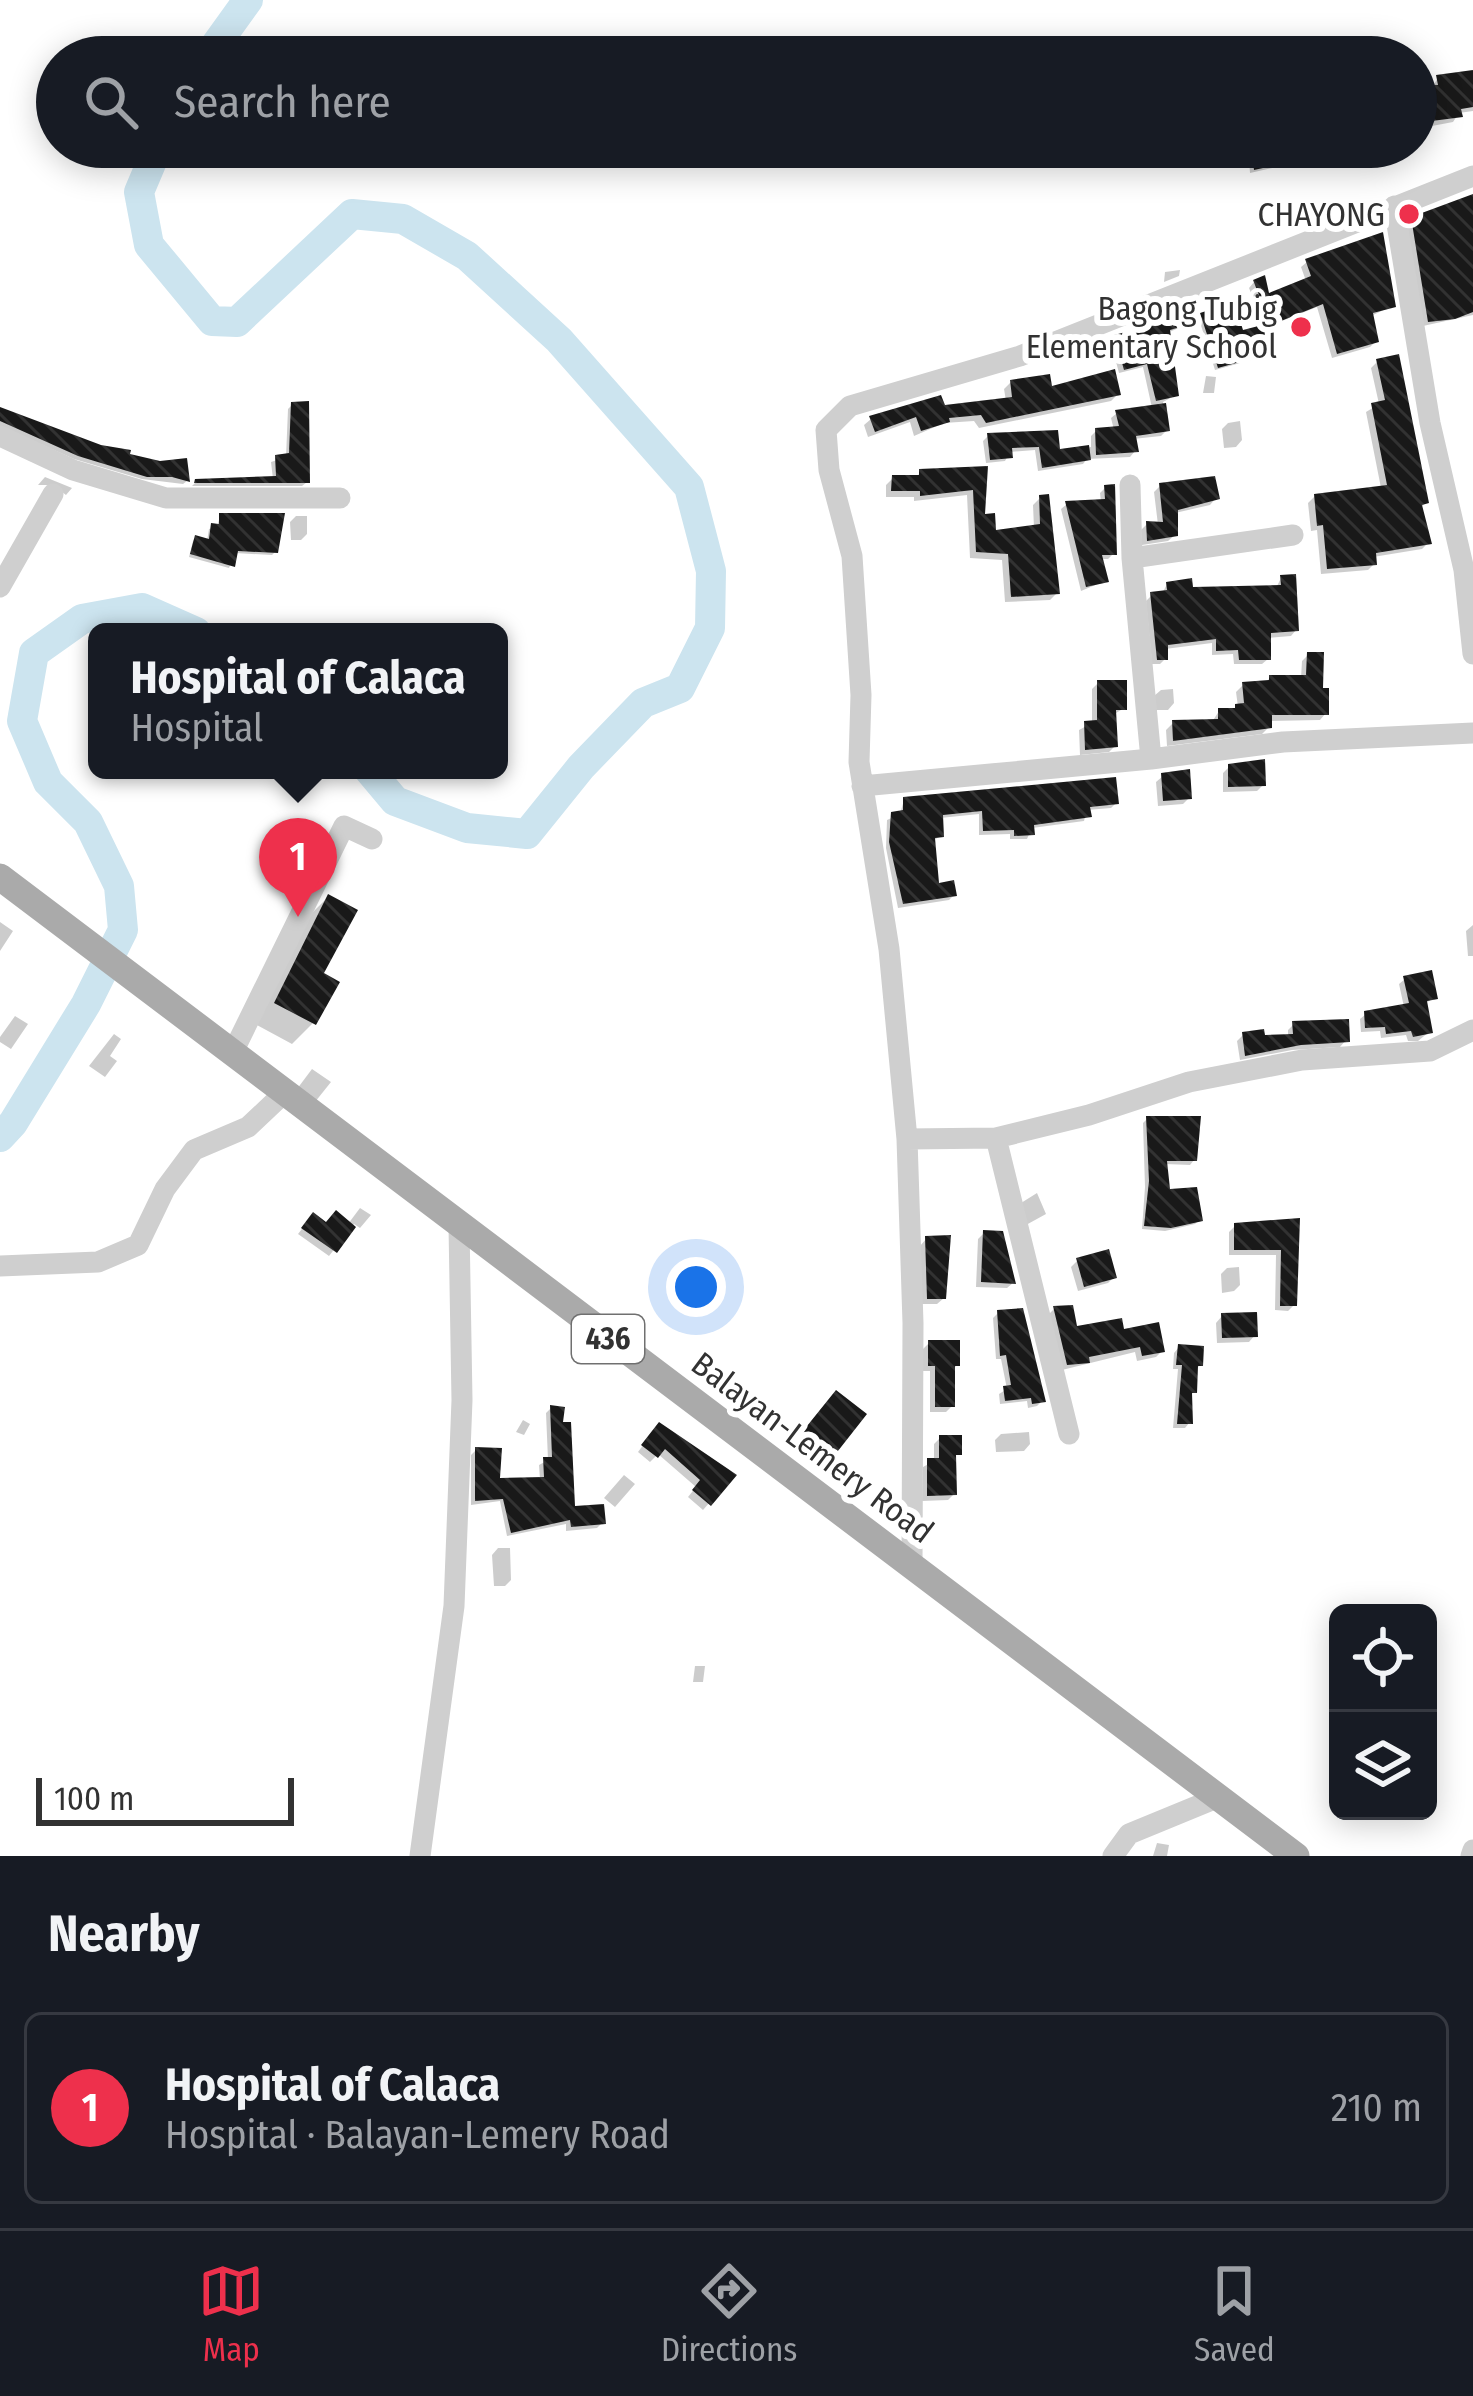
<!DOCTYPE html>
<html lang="en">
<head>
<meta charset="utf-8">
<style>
  body { margin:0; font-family:"Fira Sans Condensed",sans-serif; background:#242831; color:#f1f3f6 }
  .controls { position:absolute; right:36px; bottom:36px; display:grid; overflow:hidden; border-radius:18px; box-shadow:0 6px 30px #0003 }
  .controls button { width:108px; height:108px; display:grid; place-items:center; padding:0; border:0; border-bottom:3px solid #363941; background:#171b24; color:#f1f3f6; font:60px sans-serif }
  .scale { position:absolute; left:36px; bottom:30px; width:258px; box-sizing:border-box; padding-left:12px; border:6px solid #323232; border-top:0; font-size:33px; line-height:42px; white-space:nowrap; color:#323232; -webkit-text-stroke:9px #fff; paint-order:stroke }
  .you { position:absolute; left:696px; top:1287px; width:42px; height:42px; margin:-30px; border:9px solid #fff; border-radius:50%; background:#1a73e8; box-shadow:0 0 0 18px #1a73e833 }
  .badge { display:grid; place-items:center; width:78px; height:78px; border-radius:50%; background:#ee304c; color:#fff; font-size:39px; font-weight:700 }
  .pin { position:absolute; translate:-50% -99px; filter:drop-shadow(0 3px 6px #0008) }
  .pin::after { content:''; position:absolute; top:63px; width:42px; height:36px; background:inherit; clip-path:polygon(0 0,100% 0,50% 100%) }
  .popup { position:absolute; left:88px; top:623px; width:420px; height:156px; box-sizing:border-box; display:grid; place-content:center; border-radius:18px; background:#171b24; filter:drop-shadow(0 3px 9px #0005); font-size:39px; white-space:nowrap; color:#9ea1a6 }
  .popup b { font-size:45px; color:#f1f3f6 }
  .popup::after { content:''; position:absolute; left:50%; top:100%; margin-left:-24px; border:24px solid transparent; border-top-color:#171b24 }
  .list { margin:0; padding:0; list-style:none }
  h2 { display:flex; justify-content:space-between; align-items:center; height:156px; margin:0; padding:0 48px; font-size:51px }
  h2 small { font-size:39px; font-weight:400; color:#9ea1a6 }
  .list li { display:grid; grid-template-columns:78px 1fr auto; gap:36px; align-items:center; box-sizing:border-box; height:192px; margin:0 24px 24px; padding:0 24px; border:3px solid #363941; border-radius:18px }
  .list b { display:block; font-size:45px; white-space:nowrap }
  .list p { margin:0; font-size:39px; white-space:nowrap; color:#9ea1a6 }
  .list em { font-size:39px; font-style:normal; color:#9ea1a6 }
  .icon { flex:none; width:66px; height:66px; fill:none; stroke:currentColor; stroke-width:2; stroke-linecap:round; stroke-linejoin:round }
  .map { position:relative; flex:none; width:1473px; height:1856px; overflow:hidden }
  .search { position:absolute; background:#171b24; box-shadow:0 6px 30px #0003; left:36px; right:36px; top:36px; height:132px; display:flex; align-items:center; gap:30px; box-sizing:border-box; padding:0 42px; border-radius:66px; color:#9ea1a6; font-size:45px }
  .sheet { height:372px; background:#171b24 }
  nav { display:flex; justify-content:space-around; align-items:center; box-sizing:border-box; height:168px; border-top:3px solid #363941; background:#171b24; font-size:33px; color:#9ea1a6 }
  nav a { display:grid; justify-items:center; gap:6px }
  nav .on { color:#ee304c }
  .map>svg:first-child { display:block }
  .shadow { fill:#0003 }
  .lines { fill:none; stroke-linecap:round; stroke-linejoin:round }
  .river { stroke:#cce4ef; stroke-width:30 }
  .building { fill:url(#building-back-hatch) }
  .minor { stroke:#cfcfcf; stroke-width:21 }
  .major { stroke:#aaa; stroke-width:27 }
  .poi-dot { fill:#ee304c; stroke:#fff; stroke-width:4.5 }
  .labels { text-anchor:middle; stroke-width:12; stroke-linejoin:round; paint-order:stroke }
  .shield { fill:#fff; stroke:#707070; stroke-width:3 }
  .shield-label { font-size:30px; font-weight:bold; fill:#323232 }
  .poi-label { font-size:33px; fill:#323232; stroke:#fff; text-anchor:end }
  .street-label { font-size:33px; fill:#323232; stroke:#fff }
</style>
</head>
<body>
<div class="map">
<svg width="1473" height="1856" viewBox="0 0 1473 1856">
  <defs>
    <pattern id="building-back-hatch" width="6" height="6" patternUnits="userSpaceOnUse" patternTransform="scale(3)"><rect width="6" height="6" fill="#191919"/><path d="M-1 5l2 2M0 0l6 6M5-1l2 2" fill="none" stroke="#323232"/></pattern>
  </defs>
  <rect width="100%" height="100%" fill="#fff"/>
  <!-- shadow -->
  <path class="shadow" d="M886 46 889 57H856Z
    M1473 71V111L1459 113 1453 122 1416 129V87H1432L1438 78Z
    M1317 147 1318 154 1313 159 1250 173 1248 147Z
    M1377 147H1402L1396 153H1377Z
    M1473 199V315L1423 326 1407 225 1413 219Z
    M1307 262 1392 306 1371 316 1376 341 1370 347 1332 358 1317 307 1267 327 1272 352 1269 355 1215 370 1199 319 1202 316 1241 334 1265 328 1249 288 1254 282 1267 297 1306 281 1301 267Z
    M1180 270 1179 276 1164 282 1165 272Z
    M1195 321 1167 333 1176 395 1163 402 1167 430 1161 436 1133 439 1135 451 1130 457 1087 459 1083 464 1038 471 1035 450 1010 452 1005 461 986 463 983 441 988 436 1056 433 1057 453 1091 447V436L1096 431 1114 430 1111 418 1117 413 1152 408 1143 367 1119 373 1111 343 1154 322Z
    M1378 361 1426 502 1420 509 1428 543 1422 549 1373 557 1374 564 1368 570 1321 574 1317 530 1311 531 1308 503 1315 496 1381 488 1366 412 1379 404 1371 368Z
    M1206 376 1216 377 1214 393H1203Z
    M1011 382 1049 390 1118 394 1111 401 979 428 974 421 944 423 914 436 910 422 868 437 864 425 871 419 1006 401 1004 389Z
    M292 405 307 482 302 486H192L196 482 273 479 271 462 286 457 288 409Z
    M0 410 127 456 187 481 183 484 142 479 74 459 0 426Z
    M1240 421 1242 440 1236 447 1224 448 1222 429 1228 423Z
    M984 470 982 517 993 533 1034 528 1033 505 1040 498 1057 593 1050 600 1005 602 1002 560 970 558 967 495 914 501V497H886V485L893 478H915L921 472Z
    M45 477 72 488 66 495 53 485H38Z
    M1160 486 1216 498 1210 505 1175 513V535L1168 541 1142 545 1141 530 1147 524 1158 525 1154 492Z
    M1106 487 1114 553 1108 559H1100L1105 581 1081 591 1061 509 1067 504 1101 502 1100 493Z
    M220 516 275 552 272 555 235 553 229 568 189 557 193 541 196 538 207 541 209 529 217 527Z
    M296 516H307V534L301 540H291L290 522Z
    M1281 578 1296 630 1291 636 1268 638V659L1262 664H1234L1233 654 1212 655V643L1165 649V659L1160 664H1152L1146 601 1152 595 1162 594 1167 584 1190 590 1276 588Z
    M1308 655 1326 713 1320 720 1269 721V727L1262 734 1167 746 1166 730 1173 723 1212 722 1219 711H1231L1238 707 1236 692 1243 685 1264 684 1270 678H1301L1302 661Z
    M1098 683 1124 708 1113 715 1115 746 1109 752 1080 755 1079 730 1092 723V689Z
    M1173 689 1174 703 1168 710H1156L1154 696 1161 690Z
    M1229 767 1263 785 1257 791 1223 792V773Z
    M1163 776 1189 798 1183 804 1158 806 1156 782Z
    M904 800 1116 803 1111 808 1087 810 1084 821 1032 828 1027 839H1010V834L979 835V814L940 818 941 836 932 841 936 886 954 895 949 900 898 908 886 848 887 820 900 814Z
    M328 897 313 1023 292 1044 255 1024 307 918Z
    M0 922 13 931 0 951Z
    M1473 925V956H1468L1466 931Z
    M1405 979 1434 998 1424 1004 1429 1032 1418 1041H1408L1406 1035 1381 1038 1380 1031 1361 1032 1360 1019 1366 1014 1404 1007 1399 984Z
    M15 1016 28 1024 11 1049 0 1042V1037Z
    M1294 1024 1346 1040 1340 1047 1292 1050 1240 1060 1237 1041 1243 1035 1288 1037V1030Z
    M114 1034 121 1039 110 1056 117 1061 105 1077 89 1066Z
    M312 1069 331 1082 315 1102 297 1089Z
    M1147 1119 1194 1160 1190 1165 1165 1164 1167 1192 1199 1220 1195 1224 1165 1231 1142 1229 1145 1187 1143 1123Z
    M1037 1193 1046 1214 1026 1225 1021 1203Z
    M360 1208 371 1215 360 1228 354 1224 329 1256 298 1234 308 1221 326 1226 348 1224Z
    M1297 1222 1294 1305 1288 1311 1275 1310 1276 1255H1229V1232L1235 1226Z
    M984 1233 1013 1283 1007 1288 976 1287 978 1239Z
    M926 1239 944 1298 937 1304H922L920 1246Z
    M1077 1261 1114 1277 1108 1283 1078 1291 1071 1267Z
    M1239 1267 1240 1285 1234 1291 1222 1293 1221 1274 1227 1268Z
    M1054 1309 1074 1330 1122 1333 1162 1351 1156 1357 1137 1361 1135 1352 1062 1370 1048 1315Z
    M998 1313 1042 1401 1037 1406 1028 1408 1027 1401 1000 1404 999 1394 1007 1389 1001 1359H996L993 1318Z
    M1222 1316 1255 1335 1249 1342 1217 1343 1216 1323Z
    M929 1343 957 1365 952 1370V1406L946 1412H930V1371H923V1349Z
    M1179 1347 1200 1365 1195 1370 1194 1392 1189 1396 1190 1422 1185 1428H1173L1178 1369H1173L1174 1353Z
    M826 1403 832 1454 822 1463 795 1442Z
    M551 1408 572 1510 603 1522 597 1528 566 1531V1524L507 1536 500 1501 471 1505V1455L476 1450 497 1481 540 1480 539 1465 548 1460 546 1413Z
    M523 1420 530 1424 524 1435 516 1432Z
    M653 1432 733 1476 703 1510 688 1497 696 1487 658 1454 650 1462 638 1452Z
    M1029 1432 1030 1444 1024 1451 996 1452 995 1440 1001 1434Z
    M940 1438 958 1453 953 1459 954 1494 948 1500 922 1501 923 1467 934 1461V1444Z
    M624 1475 635 1484 615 1507 604 1498Z
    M498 1548H510L511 1580 505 1586H494L492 1555Z
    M695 1666H705L703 1682H693Z
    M1157 1843 1169 1845 1167 1856H1153Z"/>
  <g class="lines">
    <!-- river -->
    <path class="river" d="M207 57 248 0
      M158 147 139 192 149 245 212 321 237 322 352 214 403 219 467 256 559 340 689 487 711 571 710 628 680 688 643 703 581 767 527 834 467 828 395 801 369 770
      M0 1137 13 1123 86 1004 123 930 119 886 88 822 48 782 22 721 34 653 82 619 142 608 196 632"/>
  </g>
  <!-- building -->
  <path class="building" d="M1473 70V107L1461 109 1463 117 1416 123V84L1438 85 1436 75Z
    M1251 147H1327L1328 154 1254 170Z
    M1473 194V312L1455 319 1428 322 1411 217Z
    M1383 232 1396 307 1373 313 1379 342 1337 354 1323 304 1271 325 1253 280 1265 275 1269 293 1311 276 1305 259Z
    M1234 302 1243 330 1270 323 1276 352 1218 368 1200 313Z
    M1193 303 1198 322 1170 330 1179 396 1156 401 1147 364 1124 370 1114 335 1154 325 1153 320Z
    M1399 354 1429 503 1422 505 1432 544 1376 553 1377 565 1327 569 1323 525 1317 526 1314 494 1387 485 1371 403 1385 400 1376 359Z
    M1115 369 1121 395 986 423 981 415 949 418 950 422 921 431 916 417 875 432 869 416 941 395 945 405 1012 397 1010 380 1050 374 1052 386Z
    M309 401 310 483H194L195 479 276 476 275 455 289 453 291 402Z
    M1166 403 1170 431 1136 436 1139 452 1096 455 1095 428 1119 426 1115 410Z
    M0 407 101 445 131 450 130 454 160 461 187 458 190 482 172 477H147L78 456 0 421Z
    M1058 430 1060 449 1089 445 1091 460 1042 468 1039 447 1012 448 1013 458 990 460 987 433Z
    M988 466 985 514 995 513 996 530 1040 524 1039 495 1049 494 1060 594 1011 597 1008 554 976 552 973 490 920 496V491H891L892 475H919V469Z
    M1215 476 1220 499 1178 510V536L1147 541 1146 521 1163 522 1159 483Z
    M1115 484 1117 555H1102L1109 582 1086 587 1065 501 1105 499 1104 485Z
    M219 513H285L278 553 238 551 235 567 190 554 195 535 209 539 211 523 219 524Z
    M1296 574 1299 631 1271 633V660H1239L1238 650 1216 651V639L1168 645V660H1157L1150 592 1167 590 1166 582 1192 578 1193 587 1281 585 1280 575Z
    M1307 652H1324L1323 688H1329V715H1272V728L1173 741 1172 720 1218 719V708H1235V704L1244 703 1242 682 1269 680V675H1306Z
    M1097 680H1127V710H1116L1118 747 1085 750 1084 721 1097 720Z
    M1265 759 1266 786 1228 787V764Z
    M1190 769 1192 799 1163 801 1161 773Z
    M1116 777 1119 804 1090 807 1092 817 1034 825 1035 835 1014 836V830L983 831 982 811 943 815 944 837 935 838 939 883 954 880 957 896 903 904 889 842 891 812 903 810V797Z
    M328 894 358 910 324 973 340 982 316 1025 274 1003Z
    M1432 970 1438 999 1427 1001 1433 1033 1413 1037 1411 1031 1386 1034 1385 1027 1365 1028 1364 1011 1409 1003 1403 976Z
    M1349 1019 1350 1042 1301 1045 1245 1056 1242 1032 1264 1029 1265 1035 1293 1034 1292 1021Z
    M1146 1116H1201L1197 1161H1167L1170 1189 1197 1187 1203 1221 1171 1228 1144 1226 1149 1181Z
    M336 1210 356 1227 337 1253 301 1228 313 1212 326 1222Z
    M1300 1218 1297 1306H1280L1281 1250H1234V1223Z
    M983 1230 1003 1231 1016 1284 981 1282Z
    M951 1235 946 1299H927L925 1236Z
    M1109 1249 1117 1278 1084 1287 1076 1258Z
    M1073 1305 1077 1326 1122 1318 1124 1329 1159 1322 1165 1352 1142 1356 1140 1347 1089 1357 1090 1363 1067 1365 1053 1306Z
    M1023 1308 1046 1402 1032 1404 1031 1398 1005 1401 1003 1386 1011 1385 1006 1355 1000 1356 997 1310Z
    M1257 1312 1258 1337 1222 1338 1221 1313Z
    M928 1340H960V1366H955V1407H935V1366H928Z
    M1178 1344 1204 1346 1203 1366H1198L1197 1393H1192L1193 1424H1177L1182 1365H1176Z
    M836 1390 867 1414 834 1456 803 1431Z
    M550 1405 565 1407 563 1422H571L575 1506 604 1504 606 1524 571 1527 570 1520 511 1533 503 1499 475 1501V1447L502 1448 500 1478 544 1477 543 1457H552Z
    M659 1422 737 1475 711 1506 692 1490 700 1480 665 1449 658 1458 641 1445Z
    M939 1435H962V1455H956L957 1495 927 1496V1458H939Z"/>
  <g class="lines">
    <!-- minor -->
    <path class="minor" d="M1394 206 1430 423 1464 570 1473 654
      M0 436 73 470 166 498H340
      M1130 485 1132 558 1151 759
      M1132 558 1293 535
      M0 587 53 494
      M862 786 1151 759 1283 742 1473 733
      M232 1054 344 826 372 839
      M996 1138 1069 1434
      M907 1139 996 1138 1089 1115 1189 1082 1302 1060 1430 1051 1473 1030
      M0 1266 98 1262 138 1245 165 1189 194 1150 248 1127 284 1093
      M912 1567 913 1323 907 1139 889 949 859 762 861 695 852 556 829 470 826 430 850 406 1020 356 1473 176
      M420 1856 454 1606 462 1400 459 1226
      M1113 1856 1129 1834 1219 1797
      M1471 1856 1473 1850"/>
    <!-- major -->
    <path class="major" d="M0 877 1296 1856"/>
  </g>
  <!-- markers -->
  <g class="poi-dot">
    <circle cx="1409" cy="214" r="12"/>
    <circle cx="1301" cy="327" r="12"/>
  </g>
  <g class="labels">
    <!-- shield labels -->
    <rect class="shield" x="572" y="1315" width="72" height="48" rx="9"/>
    <g class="shield-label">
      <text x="608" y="1349">436</text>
    </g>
    <!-- poi labels -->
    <g class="poi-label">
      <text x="1385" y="226">CHAYONG</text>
      <text x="1277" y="320">Bagong Tubig<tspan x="1277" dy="38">Elementary School</tspan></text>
    </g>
    <!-- street labels -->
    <g class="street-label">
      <text transform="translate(813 1447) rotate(37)" y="12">Balayan-Lemery Road</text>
    </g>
  </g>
</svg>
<div class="controls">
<button><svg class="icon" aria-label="locate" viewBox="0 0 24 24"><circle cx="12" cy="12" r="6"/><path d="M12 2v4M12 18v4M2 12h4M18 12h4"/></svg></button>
<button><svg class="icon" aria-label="layers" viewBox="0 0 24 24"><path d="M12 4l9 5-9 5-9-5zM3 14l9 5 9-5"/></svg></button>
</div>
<div class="scale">100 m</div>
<div class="you"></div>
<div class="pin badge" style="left:298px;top:917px">1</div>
<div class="popup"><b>Hospital of Calaca</b>Hospital</div>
<div class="search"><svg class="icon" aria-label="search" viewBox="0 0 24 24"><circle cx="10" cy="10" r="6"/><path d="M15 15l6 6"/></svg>Search here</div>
</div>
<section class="sheet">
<h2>Nearby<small></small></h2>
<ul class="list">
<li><span class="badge">1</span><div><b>Hospital of Calaca</b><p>Hospital · Balayan-Lemery Road</p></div><em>210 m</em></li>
</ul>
</section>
<nav>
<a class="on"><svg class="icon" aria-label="map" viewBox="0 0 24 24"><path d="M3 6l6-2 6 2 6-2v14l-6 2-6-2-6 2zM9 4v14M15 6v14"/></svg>Map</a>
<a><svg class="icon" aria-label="directions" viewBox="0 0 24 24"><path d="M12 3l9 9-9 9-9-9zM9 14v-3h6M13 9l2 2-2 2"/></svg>Directions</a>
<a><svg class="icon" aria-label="saved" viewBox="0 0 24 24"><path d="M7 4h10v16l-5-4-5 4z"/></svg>Saved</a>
</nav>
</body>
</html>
